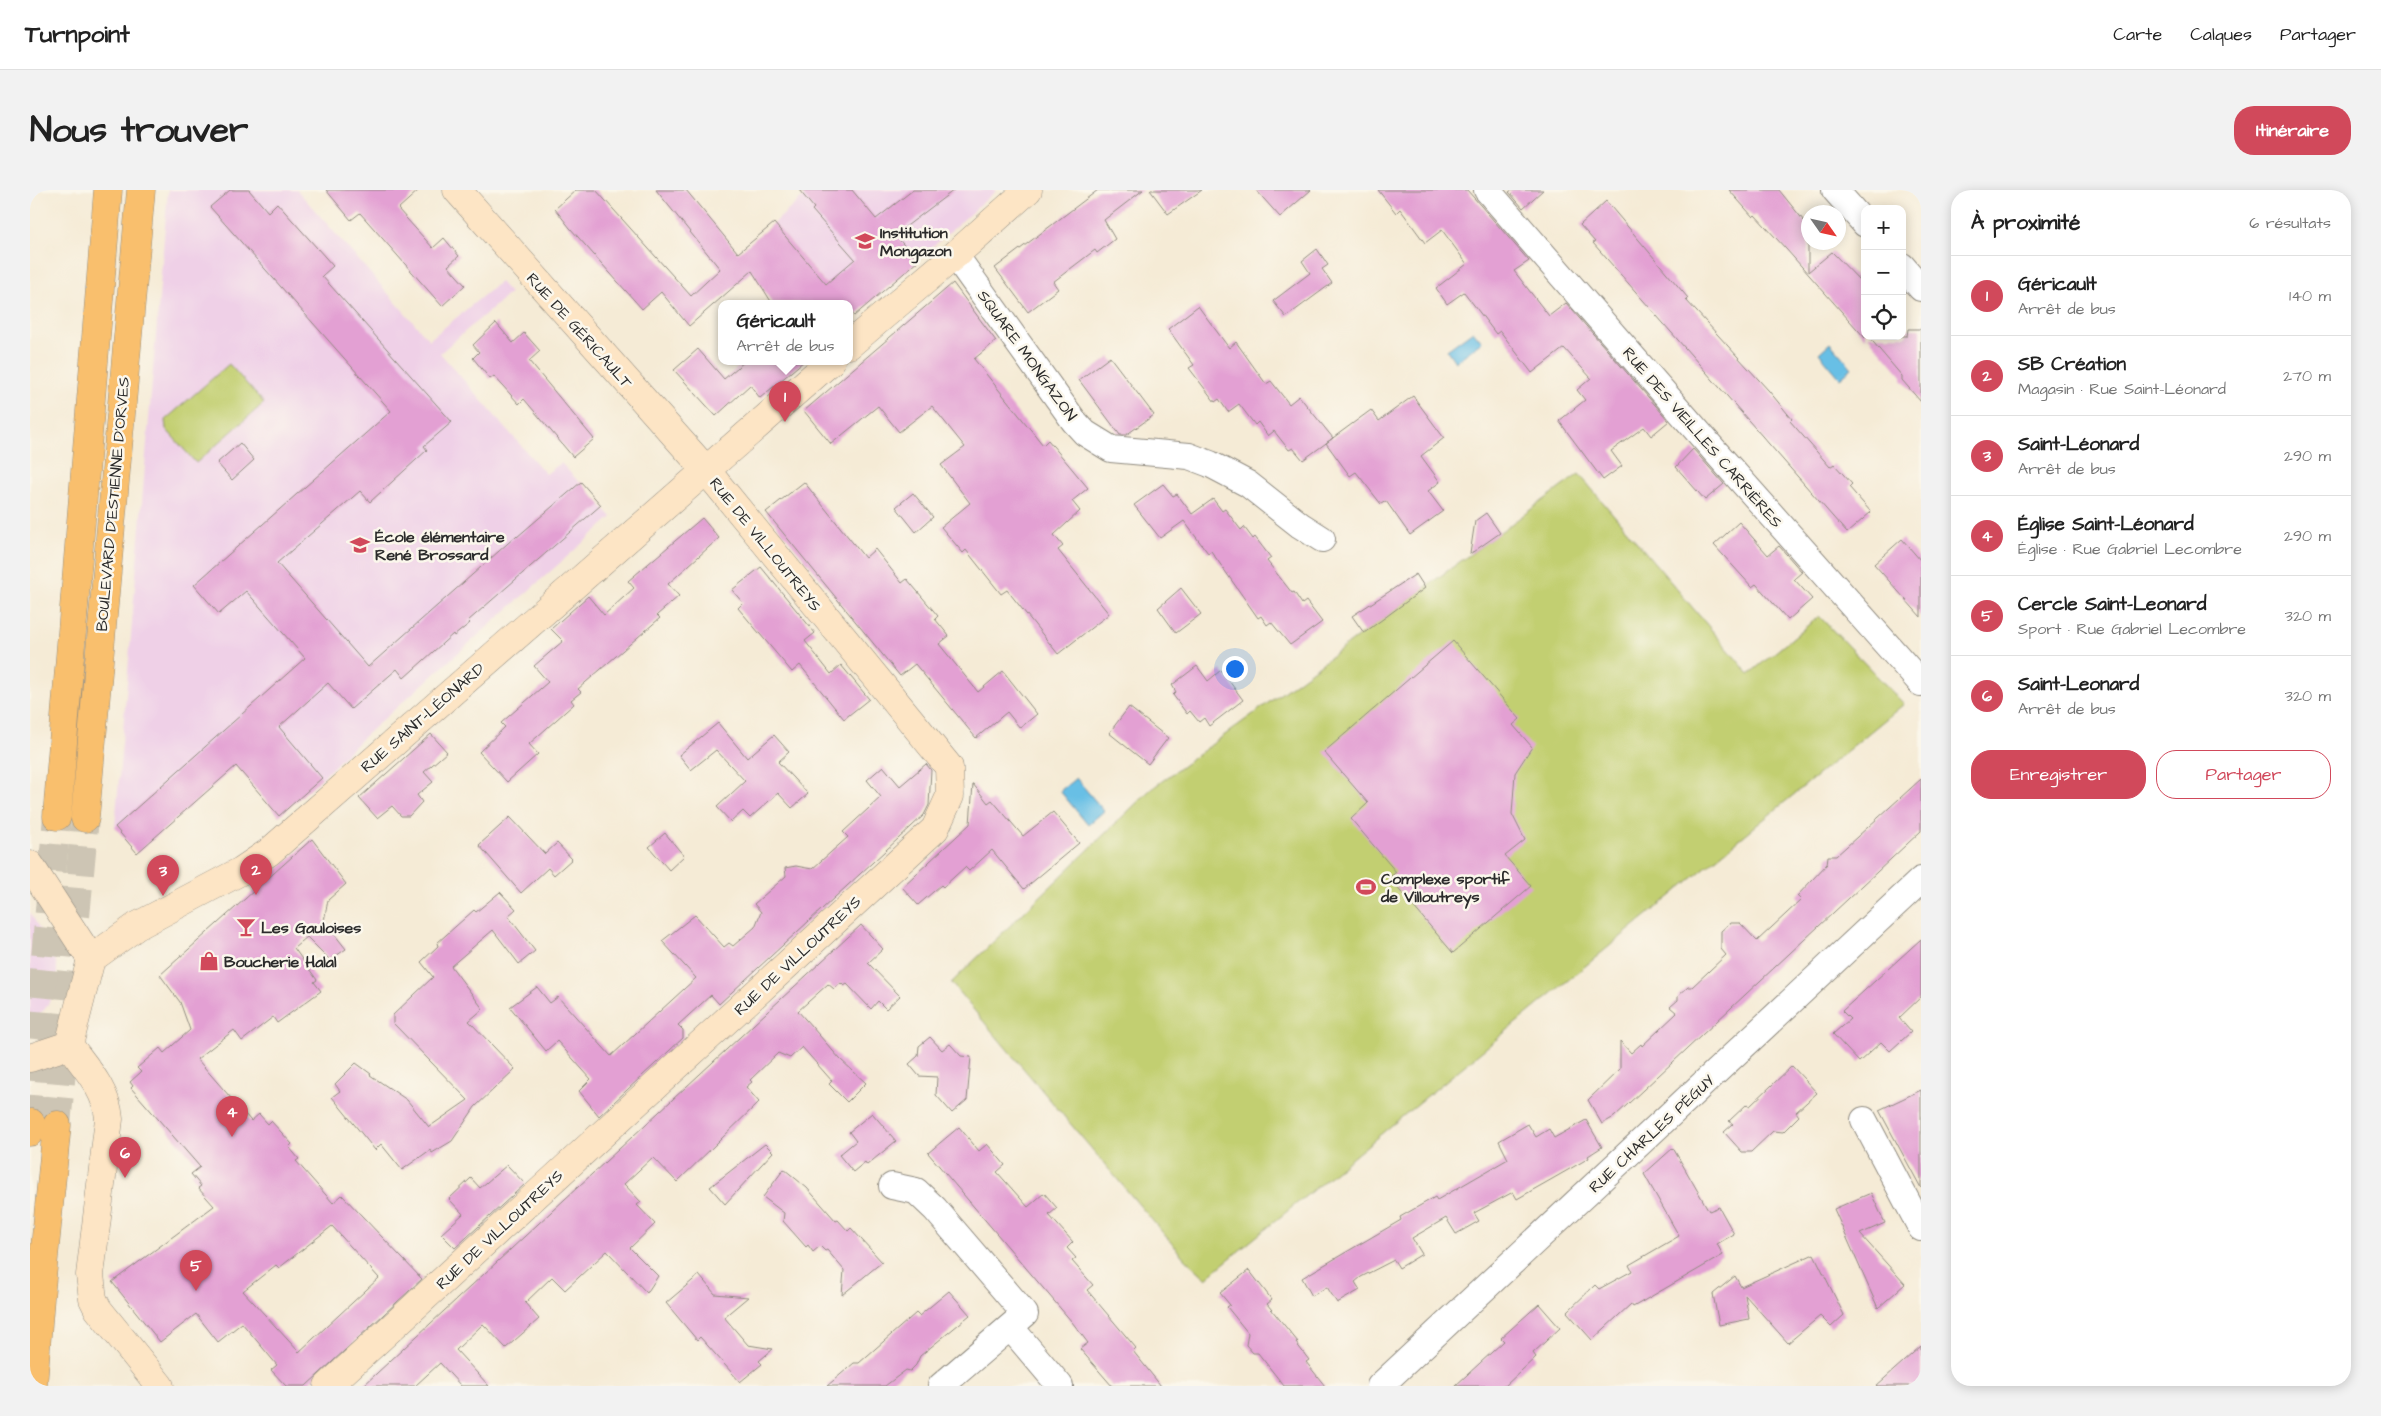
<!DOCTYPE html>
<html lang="fr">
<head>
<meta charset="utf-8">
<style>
  body { margin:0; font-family:"Architects Daughter",sans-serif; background:#f2f2f2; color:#222 }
  .controls { position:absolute; right:15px; top:15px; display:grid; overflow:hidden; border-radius:10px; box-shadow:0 2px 12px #0003 }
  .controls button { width:45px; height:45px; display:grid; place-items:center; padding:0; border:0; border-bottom:1px solid #e0e0e0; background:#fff; color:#222; font:25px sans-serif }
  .compass { position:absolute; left:1771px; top:15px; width:45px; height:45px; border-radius:50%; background:#fff; box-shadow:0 2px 12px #0003; rotate:124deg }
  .you { position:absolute; left:1204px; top:478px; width:18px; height:18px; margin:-12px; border:4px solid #fff; border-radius:50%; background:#1a73e8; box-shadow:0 0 0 8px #1a73e833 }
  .badge { display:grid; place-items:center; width:32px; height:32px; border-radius:50%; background:#d1495b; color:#fff; font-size:16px; font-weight:700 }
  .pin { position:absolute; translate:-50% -41px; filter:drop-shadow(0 1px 2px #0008) }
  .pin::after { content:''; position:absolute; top:26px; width:18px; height:15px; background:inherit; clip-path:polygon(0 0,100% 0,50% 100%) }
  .popup { position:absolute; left:688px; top:110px; width:135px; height:65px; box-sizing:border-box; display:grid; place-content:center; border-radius:10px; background:#fff; filter:drop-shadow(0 1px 4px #0005); font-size:16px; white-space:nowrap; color:#767676 }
  .popup b { font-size:19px; color:#222 }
  .popup::after { content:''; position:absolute; left:50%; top:100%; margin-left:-10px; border:10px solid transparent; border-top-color:#fff }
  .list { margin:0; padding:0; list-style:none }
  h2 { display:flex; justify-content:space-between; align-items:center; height:65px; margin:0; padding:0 20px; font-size:21px }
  h2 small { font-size:16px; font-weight:400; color:#767676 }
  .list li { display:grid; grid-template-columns:32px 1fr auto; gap:15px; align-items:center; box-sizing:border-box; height:80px; padding:0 20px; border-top:1px solid #e0e0e0 }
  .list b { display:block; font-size:19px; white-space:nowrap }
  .list p { margin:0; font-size:16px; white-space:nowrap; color:#767676 }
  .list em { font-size:16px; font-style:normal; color:#767676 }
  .actions { display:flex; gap:10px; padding:15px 20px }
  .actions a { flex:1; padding:11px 0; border:1px solid #d1495b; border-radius:20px; text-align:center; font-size:18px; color:#d1495b }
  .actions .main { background:#d1495b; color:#fff }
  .icon { flex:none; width:28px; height:28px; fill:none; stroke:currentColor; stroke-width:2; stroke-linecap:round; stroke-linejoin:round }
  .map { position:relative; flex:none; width:1891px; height:1196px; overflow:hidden; border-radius:20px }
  header { display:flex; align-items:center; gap:30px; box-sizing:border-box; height:70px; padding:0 25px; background:#fff; border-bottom:1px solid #e0e0e0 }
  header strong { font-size:24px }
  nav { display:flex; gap:28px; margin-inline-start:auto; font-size:18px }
  .intro { display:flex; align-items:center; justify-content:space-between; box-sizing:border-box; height:120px; padding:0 30px }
  h1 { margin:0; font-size:35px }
  .button { padding:12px 22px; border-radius:20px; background:#d1495b; color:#fff; font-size:18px; font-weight:700 }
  main { display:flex; gap:30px; padding:0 30px }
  aside { flex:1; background:#fff; border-radius:20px; box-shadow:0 2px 12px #0003 }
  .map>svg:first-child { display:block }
  .built { fill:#efd0e7 }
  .green { fill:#c2cf71; stroke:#767d4e }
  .water { fill:#67bfe5; stroke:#497588 }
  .building { fill:#e3a0d3; fill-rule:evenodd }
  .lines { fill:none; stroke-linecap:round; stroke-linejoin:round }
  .primary-tunnel { stroke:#cdc5b4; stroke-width:28; stroke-dasharray:28 14; stroke-linecap:butt }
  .highway-tunnel { stroke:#cdc5b4; stroke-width:28; stroke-dasharray:28 14; stroke-linecap:butt }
  .street-casing { stroke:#908b80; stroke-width:28 }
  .secondary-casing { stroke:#908b80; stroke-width:29 }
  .primary-casing { stroke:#908b80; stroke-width:29 }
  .highway-casing { stroke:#908b80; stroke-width:29 }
  .street { stroke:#fff; stroke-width:26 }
  .secondary { stroke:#fde5c5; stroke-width:28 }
  .primary { stroke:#f9bf6d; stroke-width:28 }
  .highway { stroke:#f9bf6d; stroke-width:28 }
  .labels { text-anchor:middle; stroke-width:5; stroke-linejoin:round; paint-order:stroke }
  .poi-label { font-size:16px; font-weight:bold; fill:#2b2b2b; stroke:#fbf7ec; text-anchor:start }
  .street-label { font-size:16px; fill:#2b2b2b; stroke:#fbf7ec }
</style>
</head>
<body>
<header>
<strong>Turnpoint</strong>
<nav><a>Carte</a><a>Calques</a><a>Partager</a></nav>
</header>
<div class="intro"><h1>Nous trouver</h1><a class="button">Itinéraire</a></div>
<main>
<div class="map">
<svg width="1891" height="1196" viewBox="0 0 1891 1196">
  <rect width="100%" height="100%" fill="#fbf7ec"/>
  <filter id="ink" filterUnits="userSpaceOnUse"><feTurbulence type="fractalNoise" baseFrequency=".02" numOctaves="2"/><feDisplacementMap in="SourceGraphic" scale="10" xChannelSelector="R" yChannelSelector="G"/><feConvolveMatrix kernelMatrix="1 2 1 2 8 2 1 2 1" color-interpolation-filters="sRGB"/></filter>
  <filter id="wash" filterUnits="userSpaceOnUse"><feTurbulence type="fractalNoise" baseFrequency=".0096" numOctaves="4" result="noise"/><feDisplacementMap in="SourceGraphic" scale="20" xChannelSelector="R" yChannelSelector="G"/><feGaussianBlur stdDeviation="1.12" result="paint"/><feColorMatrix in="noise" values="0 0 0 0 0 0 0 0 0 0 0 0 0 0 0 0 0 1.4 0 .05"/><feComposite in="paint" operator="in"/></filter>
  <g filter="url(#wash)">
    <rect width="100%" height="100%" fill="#f5ebd6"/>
    <!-- built -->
    <path class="built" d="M138 0H267L399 150 470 92 480 103 410 163 516 284 531 273 582 327 331 549 292 588 257 548 244 542 107 663 85 637Z
      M781 0H967L824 126 819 120V113H813L744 33Z
      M0 722 23 763 27 776V788L21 809 15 819 0 832Z"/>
    <!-- green -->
    <path class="green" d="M199 174 234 213 166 273 136 239 135 230Z
      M1549 284 1719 484 1789 426 1874 514 1176 1088 1155 1069 921 793 1120 600Z"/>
    <!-- water -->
    <path class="water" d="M1443 141 1452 152 1425 172 1417 160Z
      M1800 153 1822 178 1810 188 1789 163Z
      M1046 588 1074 621 1058 635 1030 601Z"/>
    <g id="blocks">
      <!-- building -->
      <path class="building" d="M200 0H219L238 22 247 13 303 76 292 86 422 232 394 256 397 260 340 312 330 301 247 373 338 477 486 346 487 347 551 292 571 315 438 431 440 433 424 446 423 444 374 488 367 479 321 519 298 493 249 537 292 588 249 626 206 576 107 663 85 637 275 468 216 401 189 424 164 395 361 221 180 17Z
        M296 0H389L368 19 403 58 414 48 429 66 418 76 435 95 412 116 330 23 321 30Z
        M546 0H566L661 106 690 79 626 0H656L708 63 744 33 796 94 825 69 782 20 784 18 769 0H822L846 29 883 0H924L865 45 888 71 824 126 819 120V113H742L722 81 659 136 631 102 612 119 540 38 525 19Z
        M1068 0H1113L1074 30 1085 49 1067 63 1065 60 1023 92 1028 99 998 122 965 78Z
        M1120 0H1172L1138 24Z
        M1226 0H1281L1250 27Z
        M1348 0H1437L1499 71 1484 81 1519 126 1536 113 1639 231 1621 246 1614 237 1581 261 1592 276 1573 290 1529 231 1555 210 1547 200 1561 188 1534 158 1502 183 1470 141 1466 144 1434 102 1417 114 1406 98 1437 74 1412 40 1395 53 1370 19 1366 23Z
        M1482 0H1513L1493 18 1479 2Z
        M1699 0H1749L1778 36V82L1802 62 1835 96V148L1756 59 1725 25 1723 27Z
        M1576 11 1658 108 1656 110 1739 201 1762 229 1760 231 1800 277 1804 274 1822 294 1819 297 1841 322 1817 343 1563 53 1565 52 1550 35Z
        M1287 59 1298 75 1292 79 1302 93 1256 127 1243 111 1280 83 1272 71Z
        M923 93 966 151 944 169 1013 255 1018 250 1058 298 1042 311 1050 321 1024 345 1033 356 1028 360 1079 424 1028 464 977 400 971 404 936 360 933 363 911 337 940 313 911 275 935 257 902 216 869 242 848 216 801 254 774 221Z
        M1168 116 1199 158 1206 152 1236 194 1241 191 1259 214 1269 206 1303 248 1273 270 1263 258 1259 260 1244 241 1238 246 1228 232 1225 235 1209 214 1198 222 1189 209 1185 212 1159 178 1164 175 1138 139Z
        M466 133 483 153 494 143 503 153 510 161 499 171 564 249 543 267 494 209 489 214 464 186 460 189 443 168 449 162 443 155Z
        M1878 139H1891V212L1872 190V186L1838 146H1877Z
        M668 159 694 189 715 171H774L730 208 720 195 686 226 644 180Z
        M1080 167 1124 225 1096 245H1090L1049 190Z
        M1383 206 1414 248 1391 266 1410 292 1398 301 1413 321 1380 345 1356 311 1351 314 1326 282 1320 286 1296 253 1341 220 1349 231Z
        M210 253 224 270 202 290 187 273Z
        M1663 259 1694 294 1675 310 1646 277Z
        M774 292 835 368 845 359 872 393 877 389 908 426 905 429 919 446 909 454 948 502 973 481 1007 524 990 538 977 522 946 548 885 474 870 486 736 322Z
        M1133 294 1143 306 1147 304 1162 324 1183 309 1192 321 1195 319 1211 340 1214 337 1223 349 1225 347 1241 368 1237 371 1262 403 1264 402 1272 414 1276 411 1292 432 1260 455 1241 432 1237 435 1231 426 1228 428 1181 361 1178 363 1154 331 1130 348 1104 315Z
        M883 303 903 327 886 342 866 317Z
        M1456 323 1470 343 1440 364 1445 331Z
        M672 328 689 348 638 394 649 406 627 425 630 428 548 499 551 502 541 510 544 514 499 554 508 564 477 592 449 562 475 537 471 533 518 492 504 476 533 451 521 439 558 406 574 425 604 398 598 391Z
        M1709 332 1738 365 1749 356 1772 382 1764 389 1782 409 1758 430 1726 394 1722 397 1684 355Z
        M1872 349 1891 371V427L1844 374Z
        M731 377 785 443 775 451 801 484 811 475 839 509 814 529 770 475 762 482 708 418 713 413 702 400Z
        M1386 384 1395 398 1334 443 1322 426Z
        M1151 398 1171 424 1146 443 1128 418Z
        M1423 451 1490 529 1483 535 1502 557 1485 583 1482 624 1495 650 1475 666 1501 696 1423 763 1359 688 1366 682 1321 629 1338 613 1294 562Z
        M1167 476 1178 491 1191 480 1213 510 1179 536 1174 528 1169 532 1160 521 1157 524 1143 505 1146 502 1142 495Z
        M1099 517 1138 548 1118 574 1079 543Z
        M688 533 717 568 744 545 759 562 748 572 778 604 762 618 748 603 720 628 713 621 701 632 687 617 715 591 686 560 661 580 649 565Z
        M401 544 417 562 394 582 403 592 387 605 392 612 379 626H371L362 616 347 628 329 608Z
        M896 574 901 580 899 615 894 625 689 814 681 805 648 835 653 840V848L569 926 549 901 561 889 527 851 516 861 480 817 507 797 520 813 528 807 581 866 666 788 632 751 665 725 694 757 699 753 703 756 725 737 731 722 724 714 756 686 755 678 766 676 782 679 818 647 813 642 851 607 837 590 853 576 870 596Z
        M1891 589V641L1584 927 1572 934 1558 910 1590 879V851L1601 863 1611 854 1612 856 1647 823 1640 817 1648 810V806L1658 797H1662L1696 765 1691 759V741L1700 733H1710L1727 751 1771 710 1767 706 1797 674 1798 666H1806Z
        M943 594 958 613 962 610 993 646 1023 622 1049 653 994 699 962 660 939 681 935 677 913 697 911 695 888 715 872 697 940 634Z
        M480 627 515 664 527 653 542 669 524 685 518 678 491 703 449 655Z
        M635 643 654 666 639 680 619 657Z
        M282 649 316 694 298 710 294 731 316 759 300 770 277 747 264 758 287 790 284 792 291 801 247 833 243 827 212 851 204 840 167 869 221 931 229 924 238 934 241 931 262 954 259 957 269 969 266 971 303 1013 312 1005 392 1089 276 1196H256L241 1180 247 1175 212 1133 188 1152 166 1124 130 1152 82 1092 184 1016 168 998 171 996 161 984 170 977 101 898 103 896 100 892 111 882 107 878 130 858 134 863 160 840 150 812 130 785ZM302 1036 349 1088 269 1162 213 1101 246 1075 249 1078Z
        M470 702 486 719 478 726 505 761 489 774 463 740 421 776 453 819 439 831 485 879 445 917 422 951 402 963 400 960 372 980 351 954 345 960 302 907 310 901 305 894 326 873 341 884 340 885 377 910 399 937 438 910 363 833V825L403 787 391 772 408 756 407 753 444 720 446 722Z
        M831 735 853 759 838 773 870 806 856 819 848 811 841 819 817 794 814 796 811 793 804 799 798 794 768 821 810 869 836 893 817 912 799 894 802 891 772 857 760 868 748 863 720 890 722 892 716 897 729 912 647 992 623 967 594 994 611 1012 607 1015 625 1034 600 1058 628 1086 617 1103 577 1061 535 1100 522 1087 495 1113 509 1129 476 1158 453 1134 426 1160 459 1196H431L410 1173 385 1196H333Z
        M1891 749V807L1869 828 1881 842 1860 861 1851 852 1829 872 1803 844 1820 829 1812 821Z
        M900 847 912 860 920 854 931 866 941 867 937 910 922 923 906 905 907 887 889 886 879 874 888 866 889 856Z
        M1762 876 1787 903 1766 922 1769 926 1753 942 1743 941 1721 962H1712L1694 942 1703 934 1699 931 1717 914 1720 916Z
        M1891 900V998L1849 920Z
        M842 923 866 951 837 975 835 972 823 982 809 965 826 951 819 942Z
        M1556 930 1572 957 1558 966 1559 968 1487 1009 1483 1002 1444 1023 1449 1031 1426 1044 1416 1028 1382 1048 1392 1064 1369 1078 1364 1070 1331 1087 1325 1092 1330 1100 1307 1113 1297 1097 1282 1106 1272 1088 1371 1030 1370 1027 1405 1007 1407 1010 1478 969 1469 951 1498 934 1506 947 1519 939 1524 948Z
        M929 937 949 961 957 954 970 969 975 975 967 982 998 1017 1014 1003 1027 1018 1019 1025 1043 1052 1037 1058 1046 1068 1042 1071 1063 1095 1057 1100 1106 1158 1103 1161 1131 1196H1082L1050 1159 1058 1153 1042 1132 898 963Z
        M735 954 743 962 695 1014 680 997Z
        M1643 958 1679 1021 1689 1017 1704 1044 1687 1054 1693 1065 1603 1117 1601 1114 1562 1150 1537 1122 1565 1095 1569 1099 1602 1081 1599 1075 1649 1046 1614 984Z
        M477 975 495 994 425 1058 411 1044 433 1024 419 1009 441 988 450 998Z
        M754 979 777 998 806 1031 808 1030 818 1041 821 1038 852 1072 812 1105 814 1080 797 1060 795 1061 790 1056 783 1062 778 1055 776 1057 753 1031 754 1023 733 1007Z
        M1841 1003 1855 1033 1830 1044 1875 1094 1848 1118 1804 1019Z
        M1784 1064 1814 1125 1801 1137 1790 1126 1758 1153 1715 1105 1719 1129 1689 1135 1683 1104 1705 1086 1711 1097Z
        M1219 1080 1242 1110 1237 1114 1268 1152 1266 1153 1279 1170 1276 1172 1295 1196H1254L1228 1163H1223L1216 1155 1218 1143 1197 1117 1200 1115 1190 1103Z
        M669 1085 685 1104 718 1107 694 1127 718 1155 743 1159 729 1171 732 1174 710 1192 670 1147 667 1150 636 1113Z
        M919 1101 940 1125 890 1166 886 1175 880 1181 876 1180 855 1196H797L824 1173H829L886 1123 889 1126Z
        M1509 1114 1530 1138 1503 1163 1506 1167 1475 1196H1425L1474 1151 1471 1148Z
        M1891 1156V1196H1846Z"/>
    </g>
  </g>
  <g filter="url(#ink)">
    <use href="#blocks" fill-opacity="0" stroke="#908b80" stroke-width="1"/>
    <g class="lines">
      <!-- primary-tunnel -->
      <path class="primary-tunnel" d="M27 935 55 628"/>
      <!-- highway-tunnel -->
      <path class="highway-tunnel" d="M1 933 27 626"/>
      <defs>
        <path id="street" d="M1457 0 1683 259 1891 493
          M1805 0 1835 34
          M925 65 1044 231 1055 243 1081 259 1159 266 1180 274 1218 294 1270 335 1292 349
          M1872 76 1891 98
          M1834 930 1891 1038
          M862 996 886 1001 905 1019 995 1124 911 1196
          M981 1138 1030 1196
          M1350 1196 1891 690"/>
        <path id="secondary" d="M819 155 925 65 998 0
          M0 675 61 769
          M39 855 61 769 107 736 211 681 239 662 801 171
          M39 855C55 877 77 900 79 929L60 1085 63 1109 68 1119 130 1196
          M0 868 39 855
          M298 1196 905 639 920 606 919 577 675 279 427 0"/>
        <path id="primary" d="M27 626 78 0
          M55 628 111 0
          M3 1196 10 1108 27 935"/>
        <path id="highway" d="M0 942 1 933"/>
      </defs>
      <!-- street casing -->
      <use href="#street" class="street-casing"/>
      <!-- secondary casing -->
      <use href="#secondary" class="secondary-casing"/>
      <!-- primary casing -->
      <use href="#primary" class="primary-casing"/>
      <!-- highway casing -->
      <use href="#highway" class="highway-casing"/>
      <!-- street -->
      <use href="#street" class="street"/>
      <!-- secondary -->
      <use href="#secondary" class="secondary"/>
      <!-- primary -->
      <use href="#primary" class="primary"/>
      <!-- highway -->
      <use href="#highway" class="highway"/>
    </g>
  </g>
  <!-- icons -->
  <defs>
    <symbol id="school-bare" viewBox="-9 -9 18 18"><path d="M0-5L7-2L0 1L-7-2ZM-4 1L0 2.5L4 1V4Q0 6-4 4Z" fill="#d1495b" stroke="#fbf7ec" stroke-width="2.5" paint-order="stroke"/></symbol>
    <symbol id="stadium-bare" viewBox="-9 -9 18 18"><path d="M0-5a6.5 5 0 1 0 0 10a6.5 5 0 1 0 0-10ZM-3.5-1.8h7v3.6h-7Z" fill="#d1495b" stroke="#fbf7ec" stroke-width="2.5" paint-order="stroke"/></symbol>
    <symbol id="bar-bare" viewBox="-9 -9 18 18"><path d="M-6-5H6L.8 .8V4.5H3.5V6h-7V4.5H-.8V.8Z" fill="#d1495b" stroke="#fbf7ec" stroke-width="2.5" paint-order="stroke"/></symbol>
    <symbol id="shop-bare" viewBox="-9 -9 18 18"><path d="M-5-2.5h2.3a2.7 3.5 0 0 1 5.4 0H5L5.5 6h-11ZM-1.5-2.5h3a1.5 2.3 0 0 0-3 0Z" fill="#d1495b" stroke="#fbf7ec" stroke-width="2.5" paint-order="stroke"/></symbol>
  </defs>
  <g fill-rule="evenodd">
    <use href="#school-bare" x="821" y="37" width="28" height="28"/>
    <use href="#school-bare" x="316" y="341" width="28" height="28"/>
    <use href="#stadium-bare" x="1322" y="683" width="28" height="28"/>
    <use href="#bar-bare" x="202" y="723" width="28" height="28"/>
    <use href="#shop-bare" x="165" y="757" width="28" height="28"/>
  </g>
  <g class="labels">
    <!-- poi labels -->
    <g class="poi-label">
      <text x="850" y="48">Institution<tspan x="850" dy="18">Mongazon</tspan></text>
      <text x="345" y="352">École élémentaire<tspan x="345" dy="18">René Brossard</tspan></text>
      <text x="1351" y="694">Complexe sportif<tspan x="1351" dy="18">de Villoutreys</tspan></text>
      <text x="231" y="743">Les Gauloises</text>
      <text x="194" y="777">Boucherie Halal</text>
    </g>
    <!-- street labels -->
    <g class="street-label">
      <text transform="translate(550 140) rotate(48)" y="6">RUE DE GÉRICAULT</text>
      <text transform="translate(998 165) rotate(54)" y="6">SQUARE MONGAZON</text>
      <text transform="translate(1673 247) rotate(49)" y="6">RUE DES VIEILLES CARRIÈRES</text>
      <text transform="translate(82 314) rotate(-85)" y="6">BOULEVARD D'ESTIENNE D'ORVES</text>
      <text transform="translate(736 354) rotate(51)" y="6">RUE DE VILLOUTREYS</text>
      <text transform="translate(392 527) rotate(-41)" y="6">RUE SAINT-LÉONARD</text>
      <text transform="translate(767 765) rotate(-43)" y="6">RUE DE VILLOUTREYS</text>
      <text transform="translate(1621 943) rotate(-43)" y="6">RUE CHARLES PÉGUY</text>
      <text transform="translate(469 1039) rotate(-43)" y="6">RUE DE VILLOUTREYS</text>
    </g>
  </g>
</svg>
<div class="controls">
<button>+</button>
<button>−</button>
<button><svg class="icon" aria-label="locate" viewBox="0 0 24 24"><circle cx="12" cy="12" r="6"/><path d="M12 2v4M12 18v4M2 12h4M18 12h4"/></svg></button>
</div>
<svg class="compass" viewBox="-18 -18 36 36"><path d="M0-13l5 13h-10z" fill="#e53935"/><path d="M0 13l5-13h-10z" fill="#767676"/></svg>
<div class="you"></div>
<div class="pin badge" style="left:755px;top:232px">1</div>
<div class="popup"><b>Géricault</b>Arrêt de bus</div>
<div class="pin badge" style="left:226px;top:705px">2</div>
<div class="pin badge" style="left:133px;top:706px">3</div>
<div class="pin badge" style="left:202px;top:947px">4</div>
<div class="pin badge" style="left:166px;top:1101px">5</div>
<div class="pin badge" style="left:95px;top:988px">6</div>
</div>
<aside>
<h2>À proximité<small>6 résultats</small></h2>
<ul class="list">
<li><span class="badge">1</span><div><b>Géricault</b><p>Arrêt de bus</p></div><em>140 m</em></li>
<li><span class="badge">2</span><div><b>SB Création</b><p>Magasin · Rue Saint-Léonard</p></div><em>270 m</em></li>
<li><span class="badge">3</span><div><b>Saint-Léonard</b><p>Arrêt de bus</p></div><em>290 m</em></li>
<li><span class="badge">4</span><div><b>Église Saint-Léonard</b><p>Église · Rue Gabriel Lecombre</p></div><em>290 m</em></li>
<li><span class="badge">5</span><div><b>Cercle Saint-Leonard</b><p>Sport · Rue Gabriel Lecombre</p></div><em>320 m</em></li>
<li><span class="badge">6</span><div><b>Saint-Leonard</b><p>Arrêt de bus</p></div><em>320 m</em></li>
</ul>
<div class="actions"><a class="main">Enregistrer</a><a>Partager</a></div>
</aside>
</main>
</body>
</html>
